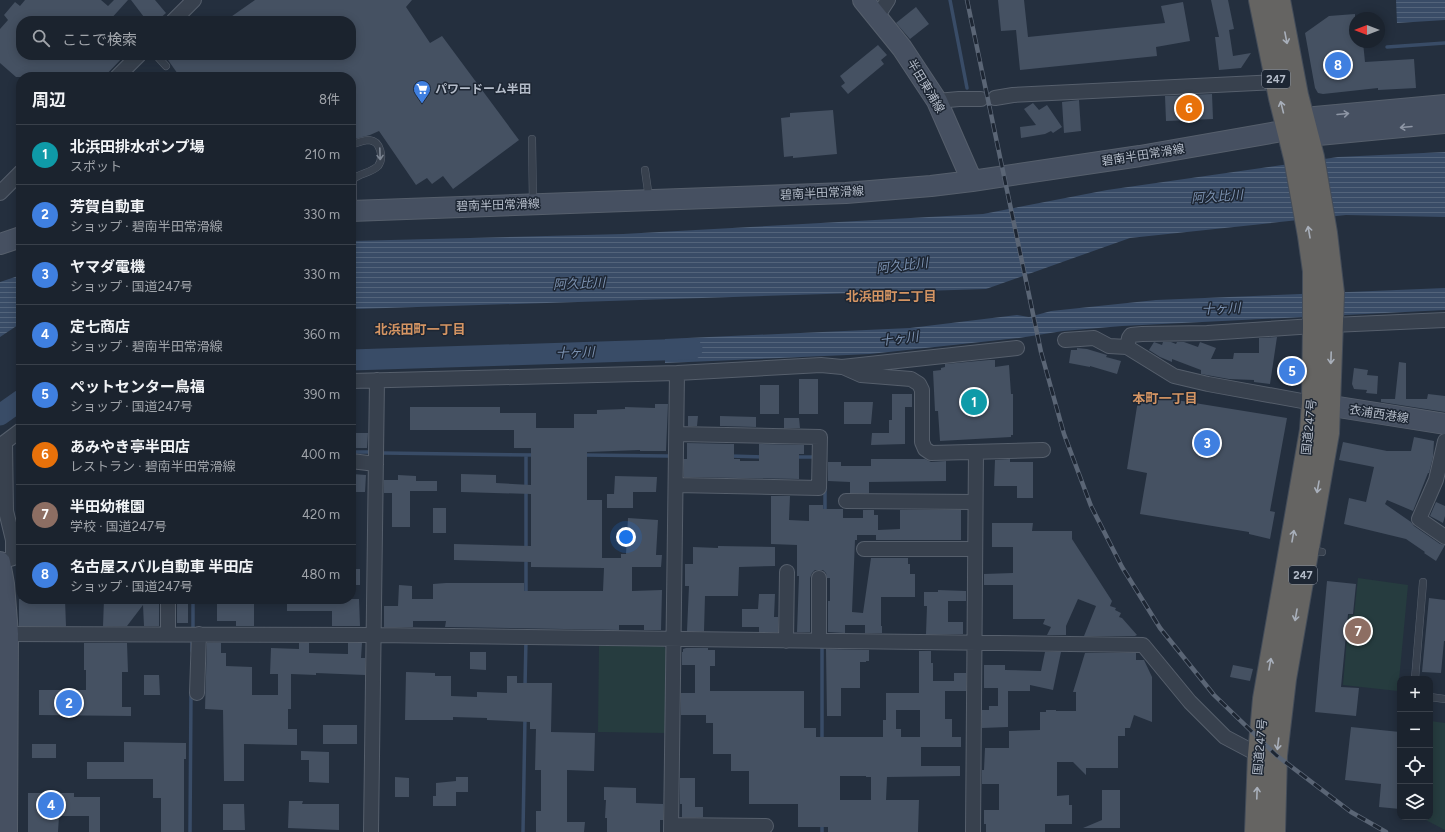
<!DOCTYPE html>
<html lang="ja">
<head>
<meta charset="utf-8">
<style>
  body { margin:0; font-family:Figtree,"Noto Sans JP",sans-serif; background:#282f3a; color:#f1f3f6 }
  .controls { position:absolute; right:12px; bottom:12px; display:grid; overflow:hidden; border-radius:8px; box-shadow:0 2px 10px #0003 }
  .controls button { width:36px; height:36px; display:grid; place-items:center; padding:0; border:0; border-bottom:1px solid #39404a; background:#1b232e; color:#f1f3f6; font:20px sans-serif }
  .compass { position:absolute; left:1349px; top:12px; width:36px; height:36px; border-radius:50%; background:#1b232e; box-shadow:0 2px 10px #0003; rotate:270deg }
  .you { position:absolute; left:626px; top:537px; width:14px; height:14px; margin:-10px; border:3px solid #fff; border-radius:50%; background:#1a73e8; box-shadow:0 0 0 6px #1a73e833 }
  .badge { display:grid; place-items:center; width:26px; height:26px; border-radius:50%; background:#0b8043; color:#fff; font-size:13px; font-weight:700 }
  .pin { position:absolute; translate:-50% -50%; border:2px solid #fff; box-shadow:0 1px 4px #0006 }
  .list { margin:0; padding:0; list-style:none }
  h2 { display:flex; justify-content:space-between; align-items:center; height:52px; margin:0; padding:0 16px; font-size:17px }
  h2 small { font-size:13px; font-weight:400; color:#a0a4aa }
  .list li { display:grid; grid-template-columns:26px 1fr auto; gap:12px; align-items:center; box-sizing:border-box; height:60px; padding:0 16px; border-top:1px solid #39404a }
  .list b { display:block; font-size:15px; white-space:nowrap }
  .list p { margin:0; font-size:13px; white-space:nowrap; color:#a0a4aa }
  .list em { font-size:13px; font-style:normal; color:#a0a4aa }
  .icon { flex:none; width:22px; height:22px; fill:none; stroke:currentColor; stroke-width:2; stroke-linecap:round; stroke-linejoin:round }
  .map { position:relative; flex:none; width:1445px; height:832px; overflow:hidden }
  .search { position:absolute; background:#1b232e; box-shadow:0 2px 10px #0003; left:16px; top:16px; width:340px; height:44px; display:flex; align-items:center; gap:10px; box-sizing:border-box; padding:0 14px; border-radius:16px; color:#a0a4aa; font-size:15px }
  .panel { position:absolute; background:#1b232e; box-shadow:0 2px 10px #0003; left:16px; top:72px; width:340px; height:532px; border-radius:16px }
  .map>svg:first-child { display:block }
  .garden { fill:#263c3f }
  .water { fill:url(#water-rules) }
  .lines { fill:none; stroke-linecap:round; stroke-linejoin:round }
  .stream { stroke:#394c67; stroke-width:3.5 }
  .river { stroke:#394c67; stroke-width:21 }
  .building { fill:#455162; fill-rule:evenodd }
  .service-casing { stroke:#565f6c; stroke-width:8 }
  .minor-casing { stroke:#565f6c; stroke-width:16 }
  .secondary-casing { stroke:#565f6c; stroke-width:22 }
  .trunk-casing { stroke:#434c59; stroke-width:24 }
  .service { stroke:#38414e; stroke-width:7 }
  .minor { stroke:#38414e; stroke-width:14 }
  .secondary { stroke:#465061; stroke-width:20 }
  .trunk { stroke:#656462; stroke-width:22 }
  .rail-casing { stroke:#5a6575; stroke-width:4.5 }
  .rail { stroke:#1d2633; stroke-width:3; stroke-dasharray:9; stroke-linecap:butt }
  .oneway { stroke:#a8afba }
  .oneway2 { stroke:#8e96a5 }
  .oneway3 { stroke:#7c8592 }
  .labels { text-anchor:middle; stroke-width:3; stroke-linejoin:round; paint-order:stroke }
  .shield { fill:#1d2633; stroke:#878f9c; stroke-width:1 }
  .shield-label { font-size:11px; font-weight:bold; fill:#b4bcc9 }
  .street-label { font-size:12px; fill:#b4bcc9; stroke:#1d2633 }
  .poi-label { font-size:12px; font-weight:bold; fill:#b4bcc9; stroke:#1d2633; text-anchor:start }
  .water-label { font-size:13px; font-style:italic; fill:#7c92b1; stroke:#1d2633 }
  .neighbourhood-label { font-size:13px; font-weight:bold; fill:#d59563; stroke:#1d2633 }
</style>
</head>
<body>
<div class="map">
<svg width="1445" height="832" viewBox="0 0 1445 832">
  <defs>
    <pattern id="water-rules" width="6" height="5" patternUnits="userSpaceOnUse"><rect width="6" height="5" fill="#394c67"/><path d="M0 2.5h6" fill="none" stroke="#53647b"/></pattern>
  </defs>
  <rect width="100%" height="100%" fill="#242f3e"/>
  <!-- garden -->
  <path class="garden" d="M1358 578 1408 585 1398 691 1343 685 1349 615H1354Z
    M599 644 662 645 666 649V733L598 732Z
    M1430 721 1445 723V830L1420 817H1430Z"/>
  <!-- water -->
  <path class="water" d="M1396 0H1445V20L1397 23Z
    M1445 152V217L1346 215 1130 238 986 289 355 309 351 307V241L623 234 983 214 1107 190 1338 157Z
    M21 275V323L0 337V282Z
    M1445 288V310L1122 326 1063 331 1019 338 870 354 665 363V339L910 328 1017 315 1029 317 1051 311 1156 300Z"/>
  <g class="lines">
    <!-- stream -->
    <path class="stream" d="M950 0 967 88
      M1387 47 1445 43
      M351 452H369
      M383 453 535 455
      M526 455V549
      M583 455 668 456
      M730 456 764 457
      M796 457H813
      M825 513V487
      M526 595V557
      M193 629V599
      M822 647V741
      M192 651V640
      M525 687 526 639
      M822 823V832
      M190 832 191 693
      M523 832 525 717"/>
    <!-- river -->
    <path class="river" d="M351 360 692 349
      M0 415 21 400"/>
  </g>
  <!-- building -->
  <path class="building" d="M25 0H101L108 6 114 0H128L109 21H21V55H125L104 77H16L0 63V29L8 20 4 15 15 2 20 6Z
    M131 0H155L166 13 157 21H147Z
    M255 0H412L406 7 430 43 442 36 519 140 453 189 443 176 432 184 427 178 416 185 379 131 370 135 351 140V77H180L168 60 176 55H351V21H225Z
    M998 0H1024L1028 37 1165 23 1161 6 1183 2 1190 41 1156 47 1157 56 1020 70 1016 30 1001 31Z
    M1211 0H1228L1234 29 1229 30 1233 56 1251 53 1241 68 1219 70 1215 37H1219Z
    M916 7 929 24 910 39 896 23Z
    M1355 14V42H1363L1365 62 1414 59 1416 88 1378 90V88L1323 94 1318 93 1315 88 1305 33 1329 16Z
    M878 45 887 55 881 60 884 64 848 94 841 86 845 83 840 76Z
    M1212 94 1213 119 1166 121 1165 96Z
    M1079 100 1081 131 1064 133 1062 102Z
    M1033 103 1039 110 1047 105 1062 127 1053 133 1051 131 1045 134 1021 138 1020 127 1036 125 1024 109Z
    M833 110 837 154 793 158V156L784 157 781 118 790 117V113Z
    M1277 337 1270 384 1254 382V380L1229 379 1201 374V370L1172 359V362L1160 357 1149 350 1154 342 1162 345 1163 342H1171L1176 344 1177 342H1184L1198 347 1200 342 1216 348 1211 359H1233L1234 353H1259V338Z
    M1077 348 1087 349 1107 355 1106 357 1121 361 1117 374 1090 366V367L1069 363 1071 350H1077Z
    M1287 357H1298V385H1287Z
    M989 360H995V367L1009 365 1011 394H1013V435H1011V437L940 441 938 411H935L933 371 941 370V368L945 367V364Z
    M1399 362 1406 363V399H1427L1428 394 1445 396V412L1381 402V399H1395Z
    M1354 368 1368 370 1367 375 1378 376 1377 394 1366 393 1367 390 1354 389 1352 384Z
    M799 379H818V414H799Z
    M760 385H779V414H760Z
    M892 394H912V407H905V444L871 445 872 433H889V420H892Z
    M1139 394 1287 418 1270 511 1275 512 1270 539 1249 534V532L1140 514 1147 473 1127 469Z
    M844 402H873L871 424H844Z
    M655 404H668L666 451H640V450L587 452V500H602V558H621V554H626L628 518 658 520 656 555H662L661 567H632V591L662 590 661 630H644V625H619V630L445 627 446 621H413V627H384V606H398L399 585 412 586V599H433V584L446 583H524V591H603L604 568 531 567V562L454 560V544L531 546V494L461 492V474L496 475V483L531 485V448H514V430H410V407H500V413H536V428H574V414H597V410L625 409V407L655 408Z
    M688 416H698L697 426H688Z
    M720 416 756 417V427L720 426Z
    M784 418H799L800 428H784Z
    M351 433H368L367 448H351Z
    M1414 437 1434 441 1433 457 1429 473H1428L1413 511 1387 500 1385 504 1411 522 1414 526 1440 544 1445 545 1436 561 1424 553 1425 552 1406 539 1344 524 1349 498 1366 502 1374 467 1339 460 1343 442 1387 451H1411Z
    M687 443 734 444V459H740V461H759V444L804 445V454H799V479L684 477V459H687Z
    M871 459H925L931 462 946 461V481L869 482V493H850V482L828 481V462H841V466H871Z
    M1010 459V462H1033V498H1017V486H994L995 460Z
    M352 474 366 475 365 492H351Z
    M398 475 416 476V481H437V491H410V527H392V493H384V480H398Z
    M615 476 657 477 656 492H633V508H607V494H614Z
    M771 496H790L789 520 809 521V505H823V509H843V518H863V510H874V515H878V530L900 529V510H961V540H876V535H857V540H855L852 612 863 613 871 558H908V564H910V574H915V597H881V626H882V633H865V625H845V633L828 632V601H830V578H827L826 573 823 570H815L812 573 810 578V632H797L799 576H797V545L771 544Z
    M1436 502 1445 506V516L1443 523 1430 516Z
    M433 508H446V533H433Z
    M992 523H1033L1032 531H1072V539L1112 601 1110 606 1116 608 1115 610 1121 613 1119 617 1122 618 1137 635 1135 636H1084L1096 606 1078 599 1066 626V635H1047L1051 627 1043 624 1045 619H1013V585H984V574L1013 573V547H992Z
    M718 546 775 547V566L739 567 738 596H705L704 631H687L689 586H685V564H693V547L718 548Z
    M351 569H360V585H351Z
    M1327 581 1356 584 1353 614H1348L1341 687 1359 688 1356 716 1315 712Z
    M938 590 966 591V601H948V622H963V634H926L927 606H924V592H938Z
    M759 594H775L774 617H778V632H759V627H742V609H758Z
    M1429 598 1445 600V641H1444L1441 673 1422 672Z
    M19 599H65L66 626H19Z
    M104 599H159V626H144L143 605 127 626H103Z
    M177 599H188V623H177Z
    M217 599H254V626H236V621H217Z
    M287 599H359L360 626H332V611H287Z
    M84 643H127L128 672H122V707H131V716L39 715V690H86V670H84Z
    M207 643H221V653H226V666L252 667V695H278V674H270L271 648 299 649V643H309V653L348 654V643H362L361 658H365V675L316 673V675L291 674V709H288V729H297V745L244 744V781H224L223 710 205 709Z
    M686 648H708V650H715V666H710V691H804V728H816V737H883V720H886V693H919V651H931V663H933V681H954V673H966V691H945V719H952V737H961V747H921V766H960V776L887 777 886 800H919L918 832H828V827H798V804H749V771H731V754H713V723H706V715H681V693H695V665H682V652H683V649ZM896 710H920V737H901V729H896ZM840 776H866V777H871V800H840Z
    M826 649 869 650V661H866V662H860V688H841V716H827Z
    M470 652H486V670L470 669Z
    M1045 652H1061L1053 690 1030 685V691H1008V727L982 728V710H989V706H998V688H984V665H1005V670L1041 671Z
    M1085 653H1136V660H1144L1152 677V722L1134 715 1130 728H1125V736H1118V768H1086V775L1073 762H1057V796L1069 795V805H1072V824H1045V832H986V824H984V810H999V784H982V770H984L985 748H1009V731L1040 730V712H1046V710H1056V711H1076V692H1073Z
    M1233 665 1253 669 1250 681 1230 677Z
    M406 672 435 673V676H451V696L477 697V692L507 693V676H517V683H552L551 732 595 733 594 771 567 770V822H585L584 832H536V811H541V770H535L536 729H530V722L487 720V718L453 717V720H405Z
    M144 675H159L160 695H144Z
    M323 725H357V744H323Z
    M1351 727 1400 732V809L1379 807 1381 784 1345 780Z
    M124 742 186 743V759H184V832H161V798H153V779H87V762H124Z
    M32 744H56V758H32Z
    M301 751 329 752V783L309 782V760H301Z
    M395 777 409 778V797H395Z
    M456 777H468V792H456V806H433V796H436V783L456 781Z
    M680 778H695V807H703V817H682V804H680Z
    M604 787 636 788V803L663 804V820H660V832H607V818H605L606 800H604Z
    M1102 790H1120V828H1083L1102 820Z
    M28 793H74V797H100V832H89V816H59L58 832H28Z
    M289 801H303L302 804H339V830L288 828Z
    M223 804H244L245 830H223Z"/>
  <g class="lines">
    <defs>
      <path id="service" d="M156 55 166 66
        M532 139 533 204
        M351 145C357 143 363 140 369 140 381 141 384 158 378 166 371 173 360 173 353 179V209
        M645 170 649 198
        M1310 550 1322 552
        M1415 679 1423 582
        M1430 697 1445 699"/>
      <path id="minor" d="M877 17 888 0
        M173 21 194 0
        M117 77 139 55
        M995 98 1013 95 1276 82
        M937 101 959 99H981
        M0 193 21 172
        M1332 325 1445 320
        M1065 340 1094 338 1109 346 1127 347 1174 376 1208 384 1313 403
        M1127 347 1129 338 1131 335 1142 334 1207 333 1314 326
        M843 367 861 375 911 379 919 384 922 390V442L925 449 931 453 1043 450
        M351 381 677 373 821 365 842 367 1017 348
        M1445 441 1436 480 1419 519 1445 537
        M351 461 376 464
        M676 485 819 488 820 437 677 434
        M846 501 975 502
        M864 549H974
        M0 562 13 558V540L6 511 5 442 21 430
        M0 634 375 635 1143 645 1190 702 1225 737 1259 755
        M168 634V599
        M819 640V578
        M786 641 787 572
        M197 693 199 634
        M671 825 766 826
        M371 832 377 380
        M671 832 677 373
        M973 832 976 452"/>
      <path id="secondary" d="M863 0 902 48 937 101 972 181
        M1291 128 1304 118 1445 105
        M351 211 846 193 931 186 972 181 1140 156 1288 130 1308 136 1445 123
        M0 244 21 237
        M1313 403 1445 424
        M0 562 4 584 8 634 7 832"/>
      <path id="trunk" d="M1256 832 1259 755 1264 699 1311 430 1313 403 1314 326V271L1309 236 1295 158 1280 98 1260 0
        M1274 832 1276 755 1285 679 1328 433 1333 293 1326 233 1313 157 1297 95 1279 0"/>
    </defs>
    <!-- service casing -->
    <use href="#service" class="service-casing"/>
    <!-- minor casing -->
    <use href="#minor" class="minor-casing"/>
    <!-- secondary casing -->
    <use href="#secondary" class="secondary-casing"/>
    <!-- trunk casing -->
    <use href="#trunk" class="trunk-casing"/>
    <!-- service -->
    <use href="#service" class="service"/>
    <!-- minor -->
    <use href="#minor" class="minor"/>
    <!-- secondary -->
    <use href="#secondary" class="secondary"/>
    <!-- trunk -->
    <use href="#trunk" class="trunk"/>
    <defs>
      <path id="rail" d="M967 0 1041 352 1064 434 1091 506 1122 567 1160 628 1214 695 1276 755 1351 812 1386 832"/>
    </defs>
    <!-- rail casing -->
    <use href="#rail" class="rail-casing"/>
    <!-- rail -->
    <use href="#rail" class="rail"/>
  </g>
  <!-- one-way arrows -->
  <defs><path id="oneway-shaft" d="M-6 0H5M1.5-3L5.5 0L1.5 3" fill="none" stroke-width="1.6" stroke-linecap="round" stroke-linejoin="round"/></defs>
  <g class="oneway">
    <use href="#oneway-shaft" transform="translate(1286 38) rotate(79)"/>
    <use href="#oneway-shaft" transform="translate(1282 107) rotate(-104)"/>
    <use href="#oneway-shaft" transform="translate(1309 232) rotate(-100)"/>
    <use href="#oneway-shaft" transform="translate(1331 358) rotate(92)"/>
    <use href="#oneway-shaft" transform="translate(1318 487) rotate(100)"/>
    <use href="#oneway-shaft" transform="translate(1293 536) rotate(-80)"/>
    <use href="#oneway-shaft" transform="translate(1296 615) rotate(100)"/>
    <use href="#oneway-shaft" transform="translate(1270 664) rotate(-80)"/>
    <use href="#oneway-shaft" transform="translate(1278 744) rotate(97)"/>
    <use href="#oneway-shaft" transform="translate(1257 793) rotate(-88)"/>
  </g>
  <g class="oneway2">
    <use href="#oneway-shaft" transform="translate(1343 114) rotate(-5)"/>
    <use href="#oneway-shaft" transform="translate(1406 127) rotate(175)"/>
  </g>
  <use class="oneway3" href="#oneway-shaft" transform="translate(380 154) rotate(88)"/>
  <!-- icons -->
  <defs>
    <symbol id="supermarket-pin" viewBox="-11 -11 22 30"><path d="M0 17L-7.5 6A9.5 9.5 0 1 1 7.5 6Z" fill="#3f7fe0" stroke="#1d2633"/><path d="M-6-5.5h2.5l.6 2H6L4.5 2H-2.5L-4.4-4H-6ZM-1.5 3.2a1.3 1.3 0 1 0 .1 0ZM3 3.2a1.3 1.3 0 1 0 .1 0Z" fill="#fff"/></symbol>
  </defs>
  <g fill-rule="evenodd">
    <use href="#supermarket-pin" x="412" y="79" width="20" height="27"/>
  </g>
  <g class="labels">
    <!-- shield labels -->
    <g class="shield">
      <rect x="1262" y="70" width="28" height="18" rx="3"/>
      <rect x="1289" y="566" width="28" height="18" rx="3"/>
    </g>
    <g class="shield-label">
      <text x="1276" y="83">247</text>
      <text x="1303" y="579">247</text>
    </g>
    <!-- street labels -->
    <g class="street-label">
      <text transform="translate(926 86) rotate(59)" y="4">半田東浦線</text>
      <text transform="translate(1143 155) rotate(-9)" y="4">碧南半田常滑線</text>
      <text transform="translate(822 193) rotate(-3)" y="4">碧南半田常滑線</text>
      <text transform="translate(498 205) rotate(-2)" y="4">碧南半田常滑線</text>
      <text transform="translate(1379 414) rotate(9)" y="4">衣浦西港線</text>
      <text transform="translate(1309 427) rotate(-84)" y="4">国道247号</text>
      <text transform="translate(1260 747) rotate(-85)" y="4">国道247号</text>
    </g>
    <!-- poi labels -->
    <g class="poi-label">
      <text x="435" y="93">パワードーム半田</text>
    </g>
    <!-- water labels -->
    <g class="water-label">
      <text transform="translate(1217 196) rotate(-4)" y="5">阿久比川</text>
      <text transform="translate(902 265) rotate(-7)" y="5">阿久比川</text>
      <text transform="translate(579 283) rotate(-2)" y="5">阿久比川</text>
      <text transform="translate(1221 308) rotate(-3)" y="5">十ヶ川</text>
      <text transform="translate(899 338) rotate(-7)" y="5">十ヶ川</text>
      <text transform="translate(575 352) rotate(-2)" y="5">十ヶ川</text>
    </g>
    <!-- neighbourhood labels -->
    <g class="neighbourhood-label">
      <text x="891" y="301">北浜田町二丁目</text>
      <text x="420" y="334">北浜田町一丁目</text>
      <text x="1165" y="403">本町一丁目</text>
    </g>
  </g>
</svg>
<div class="controls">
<button>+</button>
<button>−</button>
<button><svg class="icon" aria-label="locate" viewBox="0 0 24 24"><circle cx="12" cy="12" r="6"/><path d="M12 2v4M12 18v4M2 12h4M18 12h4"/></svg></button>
<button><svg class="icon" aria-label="layers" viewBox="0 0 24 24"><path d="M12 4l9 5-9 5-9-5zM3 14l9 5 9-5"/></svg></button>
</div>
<svg class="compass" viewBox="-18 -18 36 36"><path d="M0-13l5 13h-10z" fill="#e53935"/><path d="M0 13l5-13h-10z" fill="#a0a4aa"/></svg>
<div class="you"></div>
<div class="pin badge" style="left:974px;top:402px;background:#0f9aa8">1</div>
<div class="pin badge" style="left:69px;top:703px;background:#3f7fe0">2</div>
<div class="pin badge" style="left:1207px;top:443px;background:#3f7fe0">3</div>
<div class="pin badge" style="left:51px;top:805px;background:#3f7fe0">4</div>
<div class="pin badge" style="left:1292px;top:371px;background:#3f7fe0">5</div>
<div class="pin badge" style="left:1189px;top:108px;background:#e8710a">6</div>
<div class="pin badge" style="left:1358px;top:631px;background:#8d6e63">7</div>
<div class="pin badge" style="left:1338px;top:65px;background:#3f7fe0">8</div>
<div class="search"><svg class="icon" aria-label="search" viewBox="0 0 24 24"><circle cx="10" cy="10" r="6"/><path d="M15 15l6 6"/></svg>ここで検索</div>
<section class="panel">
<h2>周辺<small>8件</small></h2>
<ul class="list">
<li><span class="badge" style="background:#0f9aa8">1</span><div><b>北浜田排水ポンプ場</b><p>スポット</p></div><em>210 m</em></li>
<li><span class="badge" style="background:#3f7fe0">2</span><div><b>芳賀自動車</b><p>ショップ · 碧南半田常滑線</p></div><em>330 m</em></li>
<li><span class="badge" style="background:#3f7fe0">3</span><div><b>ヤマダ電機</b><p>ショップ · 国道247号</p></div><em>330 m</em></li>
<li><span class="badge" style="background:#3f7fe0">4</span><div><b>定七商店</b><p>ショップ · 碧南半田常滑線</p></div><em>360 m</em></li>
<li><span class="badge" style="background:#3f7fe0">5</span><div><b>ペットセンター鳥福</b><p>ショップ · 国道247号</p></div><em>390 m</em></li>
<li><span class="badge" style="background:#e8710a">6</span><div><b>あみやき亭半田店</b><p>レストラン · 碧南半田常滑線</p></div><em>400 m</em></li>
<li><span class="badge" style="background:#8d6e63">7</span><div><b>半田幼稚園</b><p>学校 · 国道247号</p></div><em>420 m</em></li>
<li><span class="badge" style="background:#3f7fe0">8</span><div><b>名古屋スバル自動車 半田店</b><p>ショップ · 国道247号</p></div><em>480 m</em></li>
</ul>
</section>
</div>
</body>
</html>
